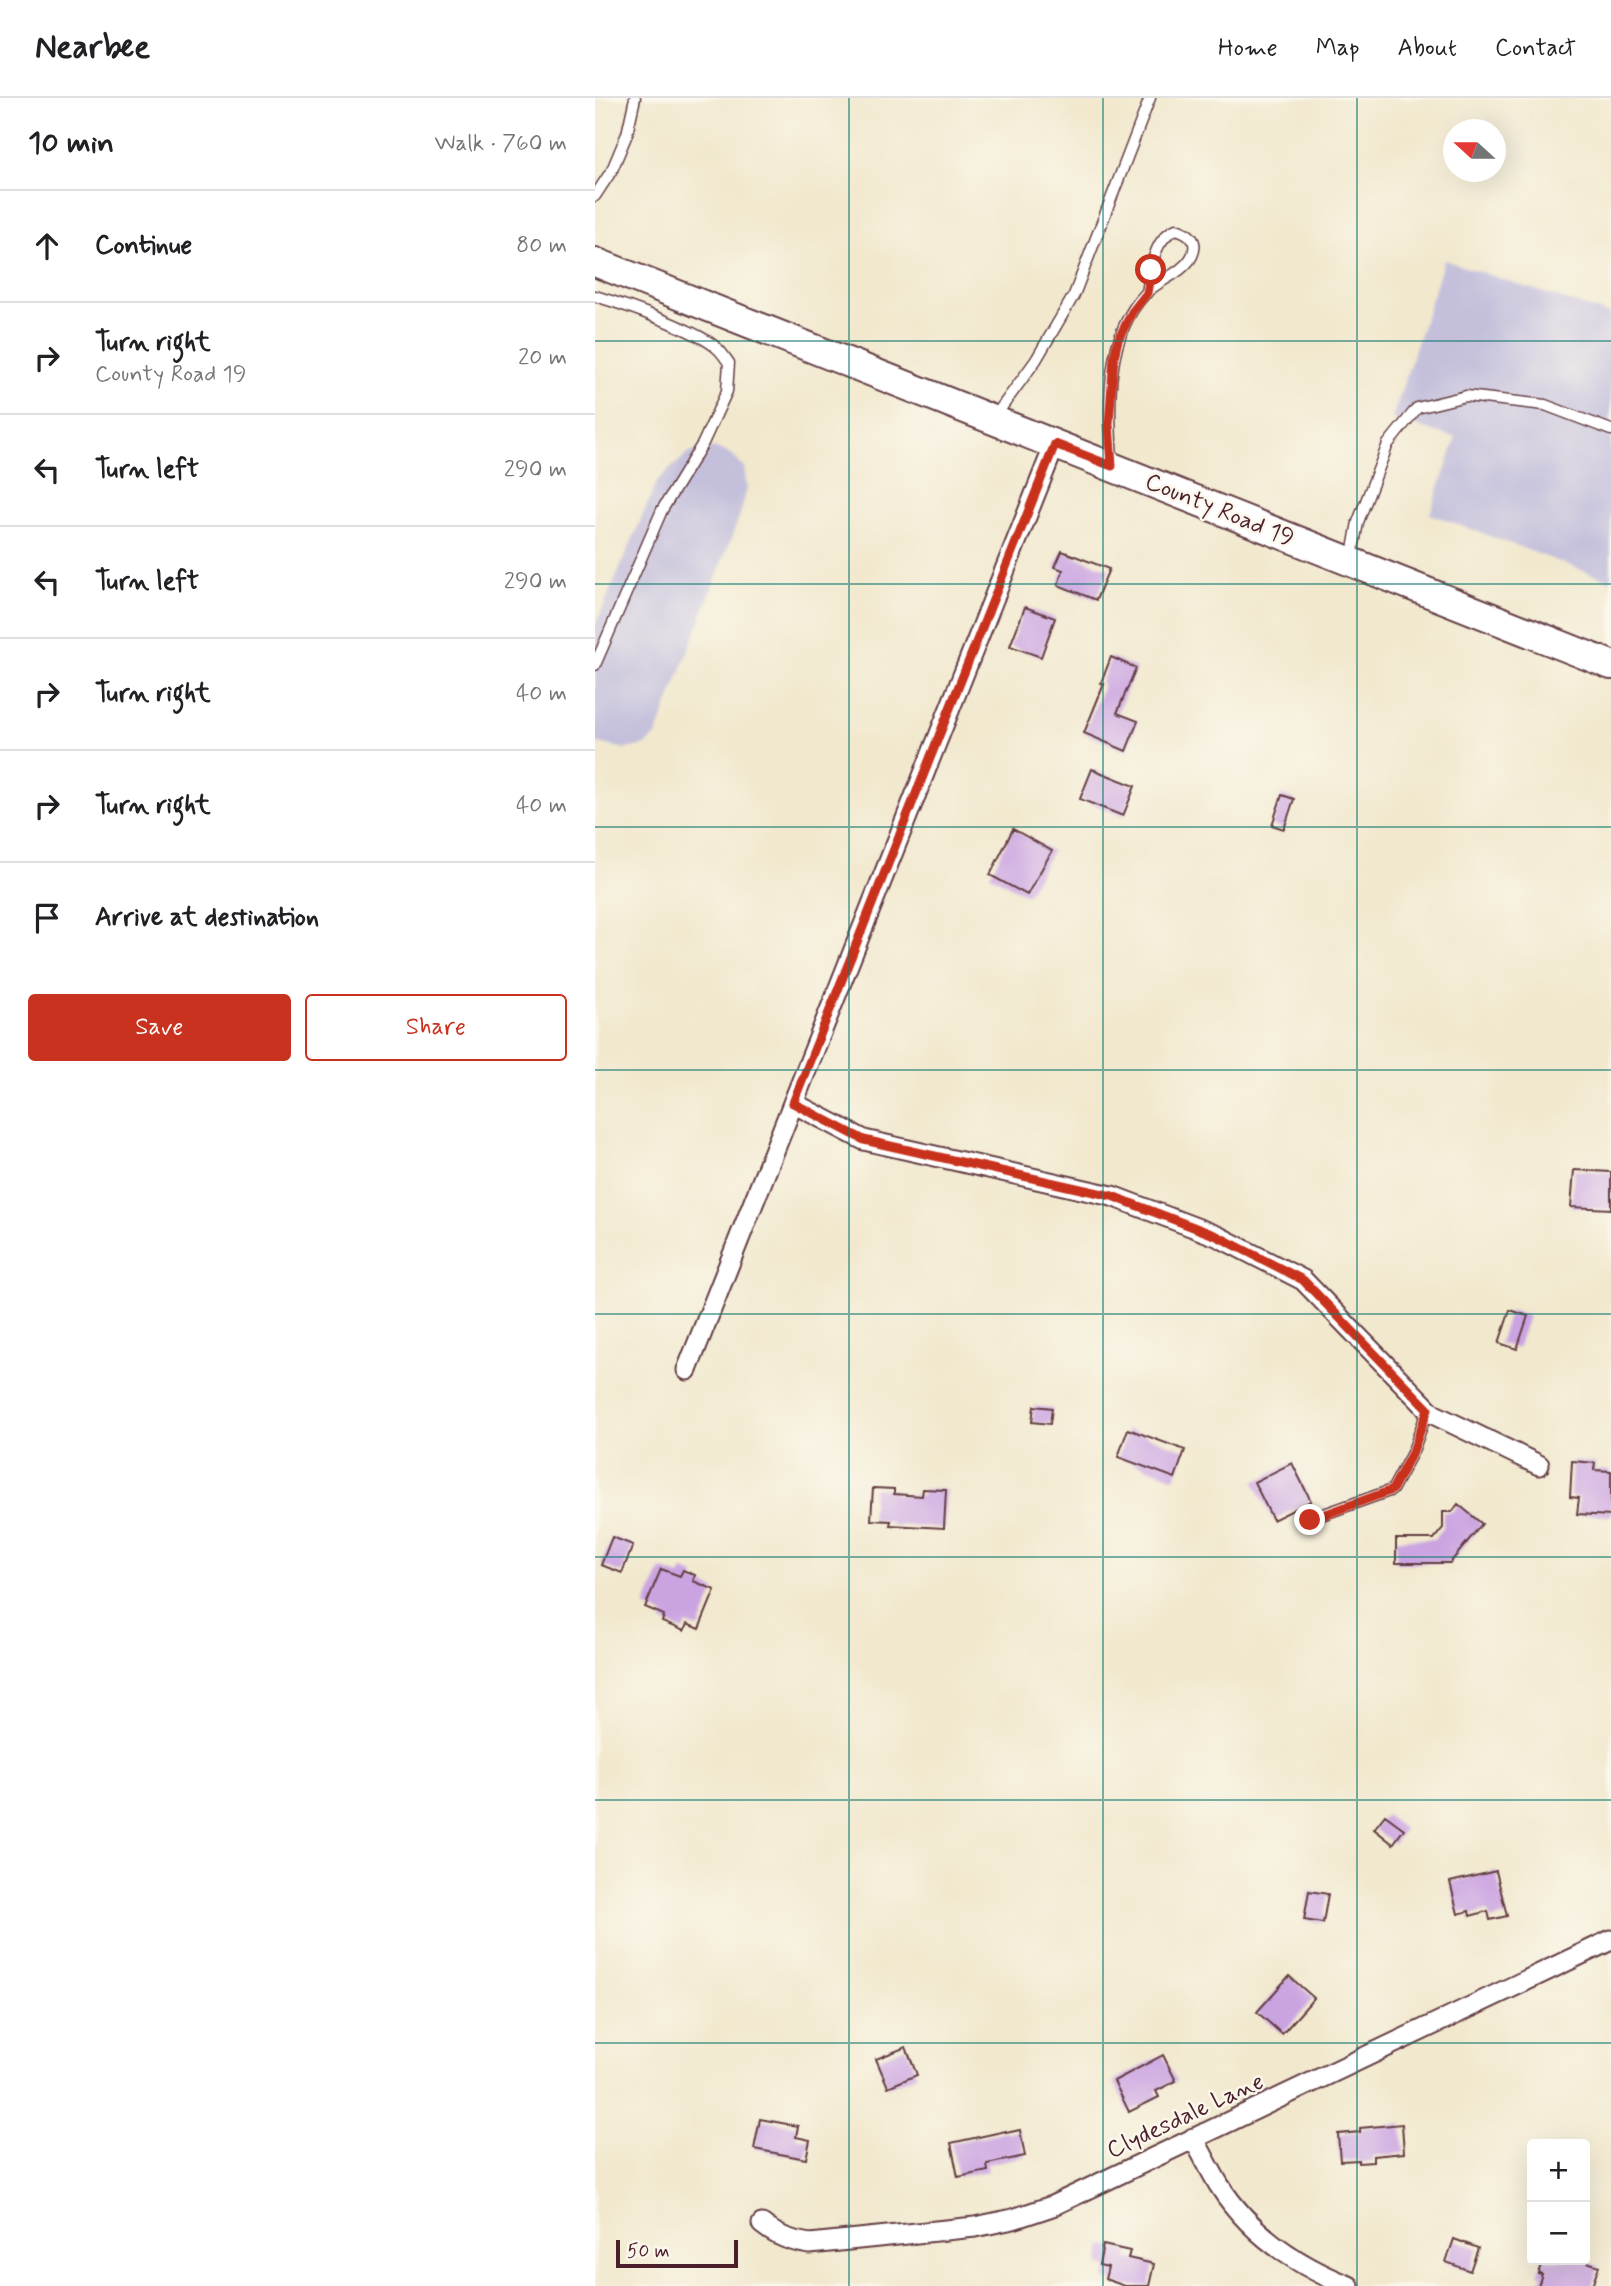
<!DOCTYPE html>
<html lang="en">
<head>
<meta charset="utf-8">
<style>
  body { margin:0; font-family:Mynerve,sans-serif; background:#f6f6f6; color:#202124 }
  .controls { position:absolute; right:21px; bottom:21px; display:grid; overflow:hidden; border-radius:7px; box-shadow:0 7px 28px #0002 }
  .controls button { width:63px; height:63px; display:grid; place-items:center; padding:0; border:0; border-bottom:2px solid #e0e0e0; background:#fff; color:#202124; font:35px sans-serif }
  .compass { position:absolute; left:848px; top:21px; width:63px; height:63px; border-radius:50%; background:#fff; box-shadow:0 7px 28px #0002; rotate:291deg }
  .scale { position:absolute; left:21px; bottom:18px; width:122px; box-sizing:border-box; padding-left:7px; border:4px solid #4a1f2b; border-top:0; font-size:19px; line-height:24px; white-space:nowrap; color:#4a1f2b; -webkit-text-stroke:5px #fbf7ec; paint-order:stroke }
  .stop { position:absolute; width:21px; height:21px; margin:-16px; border:5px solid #c8321e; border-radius:50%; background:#fff }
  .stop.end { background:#c8321e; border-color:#fff; box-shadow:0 2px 7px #0008 }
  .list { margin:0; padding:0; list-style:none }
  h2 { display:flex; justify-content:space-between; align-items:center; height:91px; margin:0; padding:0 28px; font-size:30px }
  h2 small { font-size:23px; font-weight:400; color:#757577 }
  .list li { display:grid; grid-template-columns:46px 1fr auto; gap:21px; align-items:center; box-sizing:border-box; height:112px; padding:0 28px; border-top:2px solid #e0e0e0 }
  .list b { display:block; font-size:26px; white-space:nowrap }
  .list p { margin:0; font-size:23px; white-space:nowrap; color:#757577 }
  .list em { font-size:23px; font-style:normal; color:#757577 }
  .actions { display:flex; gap:14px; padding:21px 28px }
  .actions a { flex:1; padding:16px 0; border:2px solid #c8321e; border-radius:7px; text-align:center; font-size:24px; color:#c8321e }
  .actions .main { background:#c8321e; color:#fff }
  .icon { flex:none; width:38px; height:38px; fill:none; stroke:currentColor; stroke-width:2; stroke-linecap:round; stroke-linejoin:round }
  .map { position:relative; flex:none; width:1016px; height:2188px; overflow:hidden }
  header { display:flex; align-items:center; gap:42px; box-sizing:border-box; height:98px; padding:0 35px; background:#fff; border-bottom:2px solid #e0e0e0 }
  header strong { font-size:33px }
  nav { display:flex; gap:38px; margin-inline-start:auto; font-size:24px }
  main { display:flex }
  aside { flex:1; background:#fff }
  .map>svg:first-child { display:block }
  .industrial { fill:#c4c0db }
  .building { fill:#caa3e1 }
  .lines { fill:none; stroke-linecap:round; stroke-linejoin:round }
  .lane-casing { stroke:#633d43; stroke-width:13 }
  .street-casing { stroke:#633d43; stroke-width:23 }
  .secondary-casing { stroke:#633d43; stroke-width:32 }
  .lane { stroke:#fff; stroke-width:10 }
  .street { stroke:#fff; stroke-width:19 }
  .secondary { stroke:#fff; stroke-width:28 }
  .route { stroke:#c8321e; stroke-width:9 }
  .grid { fill:none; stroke:#0f766e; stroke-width:2; stroke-opacity:0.55 }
  .labels { text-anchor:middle; stroke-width:5; stroke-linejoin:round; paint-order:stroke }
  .street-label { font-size:24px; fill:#4a1f2b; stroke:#fbf7ec }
</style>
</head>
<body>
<header>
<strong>Nearbee</strong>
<nav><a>Home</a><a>Map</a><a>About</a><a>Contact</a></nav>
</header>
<main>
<aside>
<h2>10 min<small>Walk · 760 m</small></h2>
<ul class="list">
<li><svg class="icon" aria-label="ahead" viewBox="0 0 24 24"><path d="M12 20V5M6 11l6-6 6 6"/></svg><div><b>Continue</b></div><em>80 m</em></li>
<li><svg class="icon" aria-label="right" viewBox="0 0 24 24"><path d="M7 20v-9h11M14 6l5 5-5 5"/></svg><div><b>Turn right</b><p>County Road 19</p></div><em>20 m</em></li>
<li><svg class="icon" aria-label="left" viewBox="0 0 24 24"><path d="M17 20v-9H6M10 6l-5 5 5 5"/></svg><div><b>Turn left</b></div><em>290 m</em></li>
<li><svg class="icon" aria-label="left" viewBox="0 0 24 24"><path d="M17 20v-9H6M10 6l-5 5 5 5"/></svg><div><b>Turn left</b></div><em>290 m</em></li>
<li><svg class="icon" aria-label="right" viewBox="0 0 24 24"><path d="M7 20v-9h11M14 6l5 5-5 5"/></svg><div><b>Turn right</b></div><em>40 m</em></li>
<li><svg class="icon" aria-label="right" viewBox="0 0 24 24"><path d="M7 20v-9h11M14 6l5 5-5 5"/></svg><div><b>Turn right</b></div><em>40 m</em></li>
<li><svg class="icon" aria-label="arrive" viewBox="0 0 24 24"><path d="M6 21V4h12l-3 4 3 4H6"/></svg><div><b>Arrive at destination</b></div></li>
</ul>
<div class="actions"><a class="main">Save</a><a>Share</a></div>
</aside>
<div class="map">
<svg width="1016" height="2188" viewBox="0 0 1016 2188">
  <rect width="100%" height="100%" fill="#fbf7ec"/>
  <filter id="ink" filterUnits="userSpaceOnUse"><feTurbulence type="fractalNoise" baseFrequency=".0143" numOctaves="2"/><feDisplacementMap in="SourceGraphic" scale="14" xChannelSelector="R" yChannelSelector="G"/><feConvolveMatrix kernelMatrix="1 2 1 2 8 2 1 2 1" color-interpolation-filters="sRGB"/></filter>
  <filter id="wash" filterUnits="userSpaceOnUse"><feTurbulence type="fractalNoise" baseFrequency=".00686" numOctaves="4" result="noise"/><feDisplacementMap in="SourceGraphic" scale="28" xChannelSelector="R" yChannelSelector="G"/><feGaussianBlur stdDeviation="1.57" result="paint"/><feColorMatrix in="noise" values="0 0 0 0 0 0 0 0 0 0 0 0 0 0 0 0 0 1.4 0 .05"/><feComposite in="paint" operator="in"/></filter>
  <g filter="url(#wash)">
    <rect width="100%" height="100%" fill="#f1e8cd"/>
    <!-- industrial -->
    <path class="industrial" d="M849 162 1016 217V483L835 416 861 340 797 321Z
      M121 350 136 356 149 369 152 390 146 414 61 638 51 647 30 651 0 644V528L63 382 93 355Z"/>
    <g id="blocks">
      <!-- building -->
      <path class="building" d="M467 453 514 471 501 502 463 487 468 472 460 469Z
        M430 509 460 520 446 559 415 548Z
        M516 559 541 570 522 615 543 623 531 653 489 635 509 586 506 585Z
        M497 671 540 688 528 718 485 701Z
        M687 697 699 701 689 731 677 727Z
        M418 731 457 753 432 797 395 777Z
        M979 1072 1016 1074V1111L976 1109Z
        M915 1212 933 1218 922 1251 904 1245Z
        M439 1308 457 1310 455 1326 437 1324Z
        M533 1331 590 1352 580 1380 523 1359Z
        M977 1363 1000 1365 999 1372 1016 1373V1418L982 1416 984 1400 975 1399Z
        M697 1365 716 1403 678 1422 659 1384Z
        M278 1390 299 1391V1396L327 1398 328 1391 351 1392 349 1430 295 1427 296 1423 276 1422Z
        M863 1406 887 1426 855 1465H801V1441H839L848 1430V1414H857Z
        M17 1439 38 1447 27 1475 6 1467Z
        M66 1471 85 1478 88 1472 100 1477 98 1483 120 1492 104 1531 92 1526 89 1533 67 1524 69 1517 50 1509Z
        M790 1717 809 1731 798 1746 779 1731Z
        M901 1773 912 1818 895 1822 893 1813 875 1818 874 1813 863 1816 855 1784Z
        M714 1793 733 1796 728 1825 709 1822Z
        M694 1878 719 1900 687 1936 662 1914Z
        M311 1949 322 1977 293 1989 281 1961Z
        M568 1957 581 1983 561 1993 564 1999 534 2014 519 1983Z
        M165 2021 203 2028 201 2039 215 2042 211 2061 159 2051Z
        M807 2026 809 2055 778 2058V2064L764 2065V2062L745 2063 743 2036 765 2034V2030Z
        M425 2032 430 2058 392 2066 393 2073 363 2079 356 2045 411 2033V2035Z
        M859 2141 883 2150 875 2173 851 2164Z
        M508 2147 535 2153 533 2160 559 2166 554 2188H530L510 2181 513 2169 504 2167Z
        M948 2162H986L1004 2168 997 2188H943L947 2176 943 2175Z"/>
    </g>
  </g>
  <g filter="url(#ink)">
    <use href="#blocks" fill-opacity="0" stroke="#633d43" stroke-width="2"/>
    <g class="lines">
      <defs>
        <path id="lane" d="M0 98 17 72 32 36 40 0
          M0 198C27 206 106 233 124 252 128 256 131 261 134 265L132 293 108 345 67 412 0 567
          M398 321 441 262 479 197 555 0
          M517 364C514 309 509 238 551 195 564 182 588 175 597 158 604 143 595 135 581 131 558 141 556 172 552 195
          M756 463 763 424 793 346 822 310 871 298 950 307 1016 332
          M715 1421 797 1392 818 1353 833 1311"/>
        <path id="street" d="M198 1005 269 1042 517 1098 622 1138 708 1182 838 1316 944 1367
          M92 1272 460 346
          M598 2040C607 2055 615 2072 624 2087 655 2136 701 2167 754 2188
          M167 2126C182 2138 195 2143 215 2146L380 2129 418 2121 457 2108 1016 1842"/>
        <path id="secondary" d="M0 164 1016 567"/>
      </defs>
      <!-- lane casing -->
      <use href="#lane" class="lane-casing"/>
      <!-- street casing -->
      <use href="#street" class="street-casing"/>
      <!-- secondary casing -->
      <use href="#secondary" class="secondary-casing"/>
      <!-- lane -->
      <use href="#lane" class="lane"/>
      <!-- street -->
      <use href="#street" class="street"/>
      <!-- secondary -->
      <use href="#secondary" class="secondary"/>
    </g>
  </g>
  <g class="lines" filter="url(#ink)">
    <!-- route -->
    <path class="route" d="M556 172 552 195 537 214 523 242 519 259 514 326 517 368 460 346 198 1005 269 1042 517 1098 622 1138 708 1182 833 1311 818 1353 797 1392 715 1422"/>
  </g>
  <!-- grid -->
  <path class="grid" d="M254 0V2188M508 0V2188M762 0V2188M0 243H1016M0 486H1016M0 729H1016M0 972H1016M0 1216H1016M0 1459H1016M0 1702H1016M0 1945H1016"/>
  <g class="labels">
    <!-- street labels -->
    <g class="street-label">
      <text transform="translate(625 411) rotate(22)" y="8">County Road 19</text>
      <text transform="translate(590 2017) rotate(-25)" y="8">Clydesdale Lane</text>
    </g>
  </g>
</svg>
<div class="controls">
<button>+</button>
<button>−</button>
</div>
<svg class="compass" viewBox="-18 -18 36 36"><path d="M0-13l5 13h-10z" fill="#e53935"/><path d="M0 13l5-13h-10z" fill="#757577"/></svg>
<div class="scale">50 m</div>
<div class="stop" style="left:556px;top:172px"></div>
<div class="stop end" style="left:715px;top:1422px"></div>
</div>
</main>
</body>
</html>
